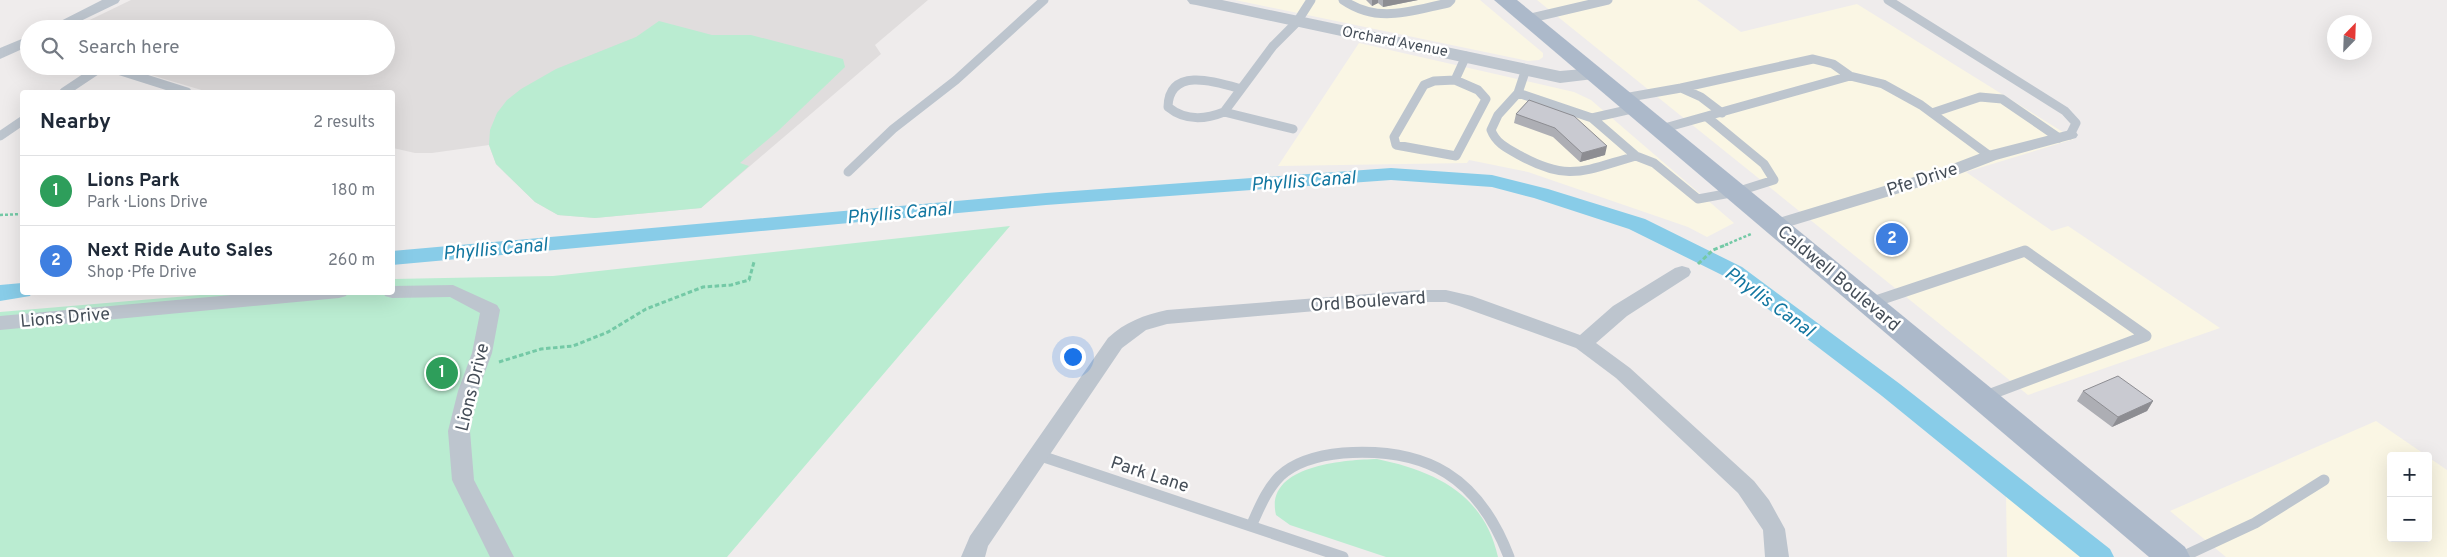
<!DOCTYPE html>
<html lang="en">
<head>
<meta charset="utf-8">
<style>
  body { margin:0; font-family:Overpass,sans-serif; background:#f6f6f7; color:#1f2937 }
  .controls { position:absolute; right:15px; bottom:15px; display:grid; overflow:hidden; border-radius:5px; box-shadow:0 5px 20px #0002 }
  .controls button { width:45px; height:45px; display:grid; place-items:center; padding:0; border:0; border-bottom:1px solid #e0e1e3; background:#fff; color:#1f2937; font:25px sans-serif }
  .compass { position:absolute; left:2327px; top:15px; width:45px; height:45px; border-radius:50%; background:#fff; box-shadow:0 5px 20px #0002; rotate:23deg }
  .you { position:absolute; left:1072px; top:356px; width:18px; height:18px; margin:-12px; border:4px solid #fff; border-radius:50%; background:#1a73e8; box-shadow:0 0 0 8px #1a73e833 }
  .badge { display:grid; place-items:center; width:32px; height:32px; border-radius:50%; background:#0f766e; color:#fff; font-size:16px; font-weight:700 }
  .pin { position:absolute; translate:-50% -50%; border:2px solid #fff; box-shadow:0 1px 5px #0006 }
  .list { margin:0; padding:0; list-style:none }
  h2 { display:flex; justify-content:space-between; align-items:center; height:65px; margin:0; padding:0 20px; font-size:21px }
  h2 small { font-size:16px; font-weight:400; color:#747a83 }
  .list li { display:grid; grid-template-columns:32px 1fr auto; gap:15px; align-items:center; box-sizing:border-box; height:70px; padding:0 20px; border-top:1px solid #e0e1e3 }
  .list b { display:block; font-size:19px; white-space:nowrap }
  .list p { margin:0; font-size:16px; white-space:nowrap; color:#747a83 }
  .list em { font-size:16px; font-style:normal; color:#747a83 }
  .icon { flex:none; width:28px; height:28px; fill:none; stroke:currentColor; stroke-width:2; stroke-linecap:round; stroke-linejoin:round }
  .map { position:relative; flex:none; width:2447px; height:557px; overflow:hidden }
  .search { position:absolute; background:#fff; box-shadow:0 5px 20px #0002; left:20px; top:20px; width:375px; height:55px; display:flex; align-items:center; gap:12px; box-sizing:border-box; padding:0 18px; border-radius:28px; color:#747a83; font-size:19px }
  .panel { position:absolute; background:#fff; box-shadow:0 5px 20px #0002; left:20px; top:90px; width:375px; height:205px; border-radius:5px }
  .map>svg:first-child { display:block }
  .commercial { fill:#faf6e4 }
  .education { fill:#e0dddd }
  .green { fill:#baecd1 }
  .lines { fill:none; stroke-linecap:round; stroke-linejoin:round }
  .canal { fill:#88cce8; fill-rule:evenodd }
  .path-far1 { stroke:#74c9a6; stroke-width:2.5; stroke-dasharray:3 2; stroke-linecap:butt }
  .path { stroke:#74c9a6; stroke-width:3; stroke-dasharray:4.5 2.5; stroke-linecap:butt }
  .service-far1 { stroke:#bdc5ce; stroke-width:9 }
  .service { stroke:#bdc5ce; stroke-width:11 }
  .minor { fill:#bdc5ce; fill-rule:evenodd }
  .tertiary { fill:#bdc5ce; fill-rule:evenodd }
  .primary { fill:#acb9ca; fill-rule:evenodd }
  .wall { fill:#adaeb4 }
  .shaded-wall { fill:#8d8d92 }
  .building { fill:#c9cad1; stroke:#8d8d92 }
  .labels { text-anchor:middle; stroke-width:5; stroke-linejoin:round; paint-order:stroke }
  .far-street-label { font-size:15px; fill:#454e58; stroke:#fff }
  .street-label { font-size:18px; fill:#454e58; stroke:#fff }
  .water-label { font-size:19px; font-style:italic; fill:#1176a0; stroke:#fff }
</style>
</head>
<body>
<div class="map">
<svg width="2447" height="557" viewBox="0 0 2447 557">
  <rect width="100%" height="100%" fill="#efecec"/>
  <!-- commercial -->
  <path class="commercial" d="M1235 0H1480L1543 53V57L1539 60 1528 61Z
    M1537 0H1697L1741 32 1857 4 2074 139 1966 172 2052 231 2068 226 2220 328 2028 395Z
    M1359 43 1574 92 1591 100 1734 223 1707 237 1688 227 1528 172 1469 160 1467 163 1278 166Z
    M2376 421 2427 456H2391V538H2428V457L2447 470V557H2226L2170 511Z
    M2006 495 2084 557H2007Z"/>
  <!-- education -->
  <path class="education" d="M131 0H928L875 45 881 54 701 208 595 218 558 215 535 202 496 164 489 145 432 153H415L393 148 392 92H208L121 66H386V29H71Z"/>
  <!-- green -->
  <path class="green" d="M659 21 712 35H751L843 59 845 67 778 131 740 163 749 166 701 208 595 218 558 215 535 202 496 164 489 145 490 130 497 113 507 100 521 89 556 69 636 37Z
    M1010 226 727 557H0V312L224 293 392 292 393 279 553 276Z
    M1377 459C1435 471 1484 494 1498 557H1386L1290 525 1276 515C1264 465 1344 460 1377 459Z"/>
  <g class="lines">
    <!-- canal -->
    <path class="canal" d="M1391 168 1492 175 1548 189 1645 219 1742 267 1900 384 2110 549 2114 557H2080L1882 396 1726 277 1629 229 1534 198 1492 187 1391 180 1046 205 392 265V251L1046 193Z
      M22 283V292H32L30 296 0 301V285Z"/>
    <!-- path-far1 -->
    <path class="path-far1" d="M0 215 22 214
      M1725 245 1751 234"/>
    <!-- path -->
    <path class="path" d="M1698 264 1713 250 1728 244
      M499 362 541 349 573 346 608 332 646 309 703 287 731 285 749 280 754 262"/>
    <!-- service-far1 -->
    <path class="service-far1" d="M1343 0C1378 24 1410 11 1448 3L1451 0
      M1888 0 2065 111 2076 123 2070 135
      M1527 19 1608 0
      M105 66 187 92
      M1526 69 1518 93 1592 118 1636 108
      M1850 76 1883 84 1921 105 1990 156
      M1455 80 1478 90 1486 99 1456 156 1396 145 1394 137 1424 85 1434 81Z
      M1455 80 1466 56
      M64 92 103 66
      M1518 93 1498 115 1491 130C1496 143 1506 148 1519 155 1569 183 1585 170 1636 156
      M1624 98 1681 88 1701 97 1722 113
      M1224 112C1204 120 1185 121 1168 107 1169 66 1217 82 1241 89
      M1932 113 1980 97 2002 99 2059 138
      M1592 118 1636 156 1654 163 1698 199 1736 192 1774 180 1764 164 1707 117
      M1293 129 1224 112 1273 46 1297 22 1311 0
      M1661 129 1850 76 1833 64 1813 59 1681 88
      M0 136 22 121
      M848 172 893 129 956 80 1044 0"/>
    <!-- service -->
    <path class="service" d="M1870 303 2025 251 2146 336 1983 397
      M1038 455 1343 557
      M1251 526C1259 509 1266 490 1280 476 1296 461 1322 455 1343 453 1428 447 1479 478 1509 557
      M2182 557 2255 523 2324 480"/>
    <!-- minor -->
    <path class="minor" d="M102 0H120L118 3 64 29H45Z
      M29 36V46L0 59V48Z
      M2070 130 2076 132 2078 135 2076 138 1996 160 1949 178 1781 229H1769L1766 225 1769 221 1937 170 1984 152Z
      M1682 266 1689 268 1691 272 1689 276 1627 316 1596 343 1630 368 1754 481 1769 500 1785 529 1789 557H1765L1763 530 1738 493 1616 378 1576 348 1459 306 1446 302H1419L1167 324 1146 330 1122 348 988 546 985 557H961L970 536 1108 338C1125 322 1144 315 1167 310L1419 290H1446L1472 296 1580 335 1613 306 1675 268Z
      M453 285 497 305 500 310 492 353 478 391 470 431 474 480 514 557H490L452 480 448 431 458 391 472 353 480 313 450 297 392 298 385 296 383 292H392V286Z
      M264 292H348L346 296 339 298 0 330V316Z"/>
    <!-- tertiary -->
    <path class="tertiary" d="M1187 0H1222L1560 71 1595 68 1602 70 1605 74 1602 78 1560 83 1196 5 1190 4Z"/>
    <!-- primary -->
    <path class="primary" d="M1494 0H1517L2185 547 2190 557H2149Z"/>
  </g>
  <!-- wall -->
  <path class="wall" d="M1366 0H1418L1383 7 1378 3 1372 6Z
    M1529 100 1605 155 1580 162 1553 137 1514 123 1516 114Z
    M2083 391 2153 401 2147 411 2112 427 2077 401Z"/>
  <!-- shaded-wall -->
  <path class="shaded-wall" d="M1372 0H1378V3L1372 6Z
    M1383 0H1418L1383 7Z
    M1607 146 1605 155 1580 162 1582 153Z
    M2153 401 2147 411 2112 427 2118 417Z"/>
  <!-- building -->
  <path class="building" d="M1529 100 1574 116 1607 146 1582 153 1555 128 1516 114Z
    M2118 376 2153 401 2118 417 2083 391Z"/>
  <g class="labels">
    <!-- far-street labels -->
    <g class="far-street-label">
      <text transform="translate(1395 41) rotate(11)" y="5">Orchard Avenue</text>
    </g>
    <!-- street labels -->
    <g class="street-label">
      <text transform="translate(1922 179) rotate(-18)" y="6">Pfe Drive</text>
      <text transform="translate(1839 278) rotate(40)" y="6">Caldwell Boulevard</text>
      <text transform="translate(1368 301) rotate(-4)" y="6">Ord Boulevard</text>
      <text transform="translate(65 317) rotate(-5)" y="6">Lions Drive</text>
      <text transform="translate(472 387) rotate(-76)" y="6">Lions Drive</text>
      <text transform="translate(1150 474) rotate(18)" y="6">Park Lane</text>
    </g>
    <!-- water labels -->
    <g class="water-label">
      <text transform="translate(1303 180) rotate(-4)" y="7">Phyllis Canal</text>
      <text transform="translate(899 212) rotate(-5)" y="7">Phyllis Canal</text>
      <text transform="translate(495 248) rotate(-5)" y="7">Phyllis Canal</text>
      <text transform="translate(1770 301) rotate(36)" y="7">Phyllis Canal</text>
    </g>
  </g>
</svg>
<div class="controls">
<button>+</button>
<button>−</button>
</div>
<svg class="compass" viewBox="-18 -18 36 36"><path d="M0-13l5 13h-10z" fill="#e53935"/><path d="M0 13l5-13h-10z" fill="#747a83"/></svg>
<div class="you"></div>
<div class="pin badge" style="left:442px;top:373px;background:#2e9e5b">1</div>
<div class="pin badge" style="left:1892px;top:239px;background:#3f7fe0">2</div>
<div class="search"><svg class="icon" aria-label="search" viewBox="0 0 24 24"><circle cx="10" cy="10" r="6"/><path d="M15 15l6 6"/></svg>Search here</div>
<section class="panel">
<h2>Nearby<small>2 results</small></h2>
<ul class="list">
<li><span class="badge" style="background:#2e9e5b">1</span><div><b>Lions Park</b><p>Park · Lions Drive</p></div><em>180 m</em></li>
<li><span class="badge" style="background:#3f7fe0">2</span><div><b>Next Ride Auto Sales</b><p>Shop · Pfe Drive</p></div><em>260 m</em></li>
</ul>
</section>
</div>
</body>
</html>
